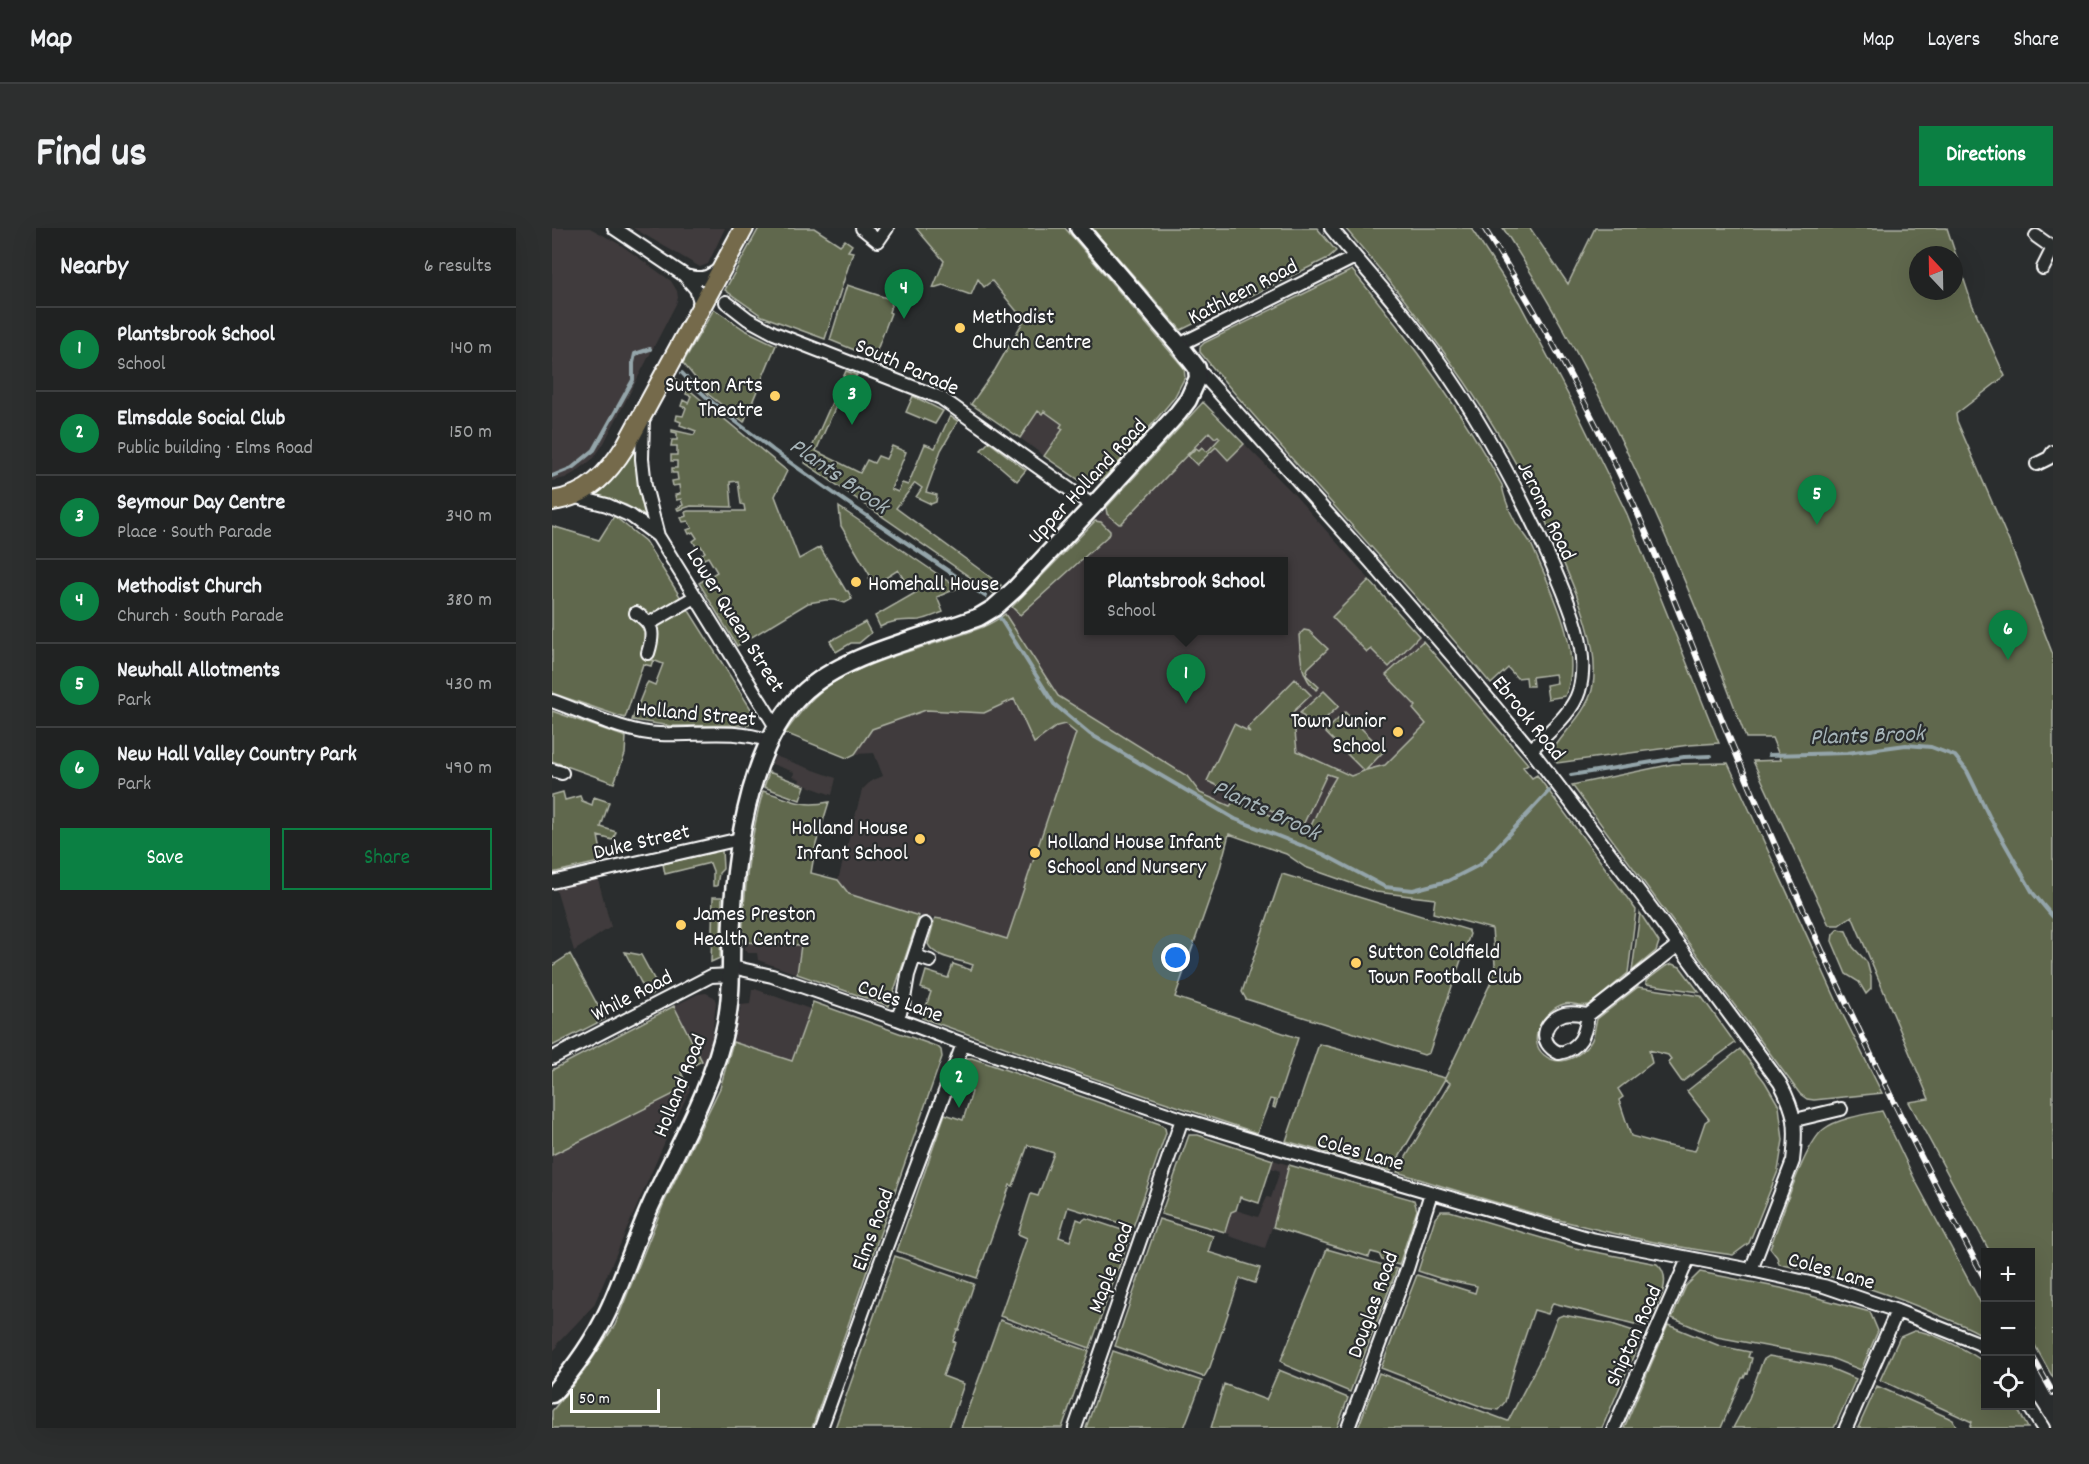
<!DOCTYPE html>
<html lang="en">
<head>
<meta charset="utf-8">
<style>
  body { margin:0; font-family:Dekko,sans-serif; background:#2d2f2f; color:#f1f3f6 }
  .controls { position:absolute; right:18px; bottom:18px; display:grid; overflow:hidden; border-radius:0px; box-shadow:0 6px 24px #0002 }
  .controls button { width:54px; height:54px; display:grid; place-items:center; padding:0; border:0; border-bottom:2px solid #3d3f40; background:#202222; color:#f1f3f6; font:30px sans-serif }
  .compass { position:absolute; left:1357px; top:18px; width:54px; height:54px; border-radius:50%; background:#202222; box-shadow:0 6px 24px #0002; rotate:338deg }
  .scale { position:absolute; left:18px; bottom:15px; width:90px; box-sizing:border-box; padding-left:6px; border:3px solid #fff; border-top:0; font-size:16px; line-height:21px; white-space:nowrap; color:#fff; -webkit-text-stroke:4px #2a2d2e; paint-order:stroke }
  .you { position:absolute; left:624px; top:730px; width:21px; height:21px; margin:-15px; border:4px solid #fff; border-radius:50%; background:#1a73e8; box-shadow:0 0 0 9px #1a73e833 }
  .badge { display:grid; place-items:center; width:39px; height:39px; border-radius:50%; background:#0b8043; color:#fff; font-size:20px; font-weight:700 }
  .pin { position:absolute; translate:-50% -50px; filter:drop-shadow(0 2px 3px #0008) }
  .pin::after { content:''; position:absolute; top:32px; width:21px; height:18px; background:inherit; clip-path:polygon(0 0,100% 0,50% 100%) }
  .popup { position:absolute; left:532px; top:329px; width:204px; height:78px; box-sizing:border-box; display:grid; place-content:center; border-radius:0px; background:#202222; filter:drop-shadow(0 2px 4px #0005); font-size:20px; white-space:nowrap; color:#a2a4a5 }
  .popup b { font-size:22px; color:#f1f3f6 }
  .popup::after { content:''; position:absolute; left:50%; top:100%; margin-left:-12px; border:12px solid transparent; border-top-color:#202222 }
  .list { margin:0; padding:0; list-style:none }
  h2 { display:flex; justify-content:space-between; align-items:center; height:78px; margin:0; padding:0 24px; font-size:26px }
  h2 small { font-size:20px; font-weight:400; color:#a2a4a5 }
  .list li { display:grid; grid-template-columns:39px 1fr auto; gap:18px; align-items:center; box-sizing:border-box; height:84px; padding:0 24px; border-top:2px solid #3d3f40 }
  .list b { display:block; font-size:22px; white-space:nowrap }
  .list p { margin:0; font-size:20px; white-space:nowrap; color:#a2a4a5 }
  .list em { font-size:20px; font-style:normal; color:#a2a4a5 }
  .actions { display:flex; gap:12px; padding:18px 24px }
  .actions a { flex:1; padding:14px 0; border:2px solid #0b8043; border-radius:0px; text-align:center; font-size:21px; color:#0b8043 }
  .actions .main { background:#0b8043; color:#fff }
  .icon { flex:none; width:33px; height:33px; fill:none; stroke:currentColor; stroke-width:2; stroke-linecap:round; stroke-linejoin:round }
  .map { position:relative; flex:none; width:1501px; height:1200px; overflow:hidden; border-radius:0px }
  header { display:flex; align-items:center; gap:36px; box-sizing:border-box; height:84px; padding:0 30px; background:#202222; border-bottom:2px solid #3d3f40 }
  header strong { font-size:28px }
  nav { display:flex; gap:33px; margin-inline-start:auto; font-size:21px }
  .intro { display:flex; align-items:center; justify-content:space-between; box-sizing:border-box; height:144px; padding:0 36px }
  h1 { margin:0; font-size:42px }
  .button { padding:15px 27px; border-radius:0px; background:#0b8043; color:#fff; font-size:21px; font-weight:700 }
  main { display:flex; gap:36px; padding:0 36px }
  aside { flex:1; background:#202222; border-radius:0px; box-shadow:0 6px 24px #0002 }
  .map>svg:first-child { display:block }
  .built { fill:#3f3b3c; fill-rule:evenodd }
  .green { fill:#61684e; stroke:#b0b4a6; stroke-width:1.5; fill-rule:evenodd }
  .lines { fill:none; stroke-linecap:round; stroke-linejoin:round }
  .stream { stroke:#94a5aa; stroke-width:4 }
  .street-casing { stroke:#fff; stroke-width:16 }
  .secondary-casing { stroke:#fff; stroke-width:21 }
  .primary-casing { stroke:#fff; stroke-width:22 }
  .street { stroke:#2a2d2e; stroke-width:12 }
  .secondary { stroke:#2a2d2e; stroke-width:16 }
  .primary { stroke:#746b4b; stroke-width:18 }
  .rail-casing { stroke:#fff; stroke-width:6 }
  .rail { stroke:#2a2d2e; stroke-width:4; stroke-dasharray:11; stroke-linecap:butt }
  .poi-dot { fill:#ffd166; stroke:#2a2d2e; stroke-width:2 }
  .labels { text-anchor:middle; stroke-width:4.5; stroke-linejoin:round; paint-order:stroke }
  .street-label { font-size:22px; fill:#fff; stroke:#2a2d2e }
  .poi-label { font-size:22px; fill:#fff; stroke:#2a2d2e; text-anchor:start }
  .water-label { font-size:24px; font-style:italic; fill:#a6b4b8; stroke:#2a2d2e }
</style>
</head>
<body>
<header>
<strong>Map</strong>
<nav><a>Map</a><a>Layers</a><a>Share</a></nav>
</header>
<div class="intro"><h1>Find us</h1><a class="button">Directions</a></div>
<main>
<aside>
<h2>Nearby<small>6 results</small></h2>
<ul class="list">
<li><span class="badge">1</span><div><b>Plantsbrook School</b><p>School</p></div><em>140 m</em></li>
<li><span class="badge">2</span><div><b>Elmsdale Social Club</b><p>Public building · Elms Road</p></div><em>150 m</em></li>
<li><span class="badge">3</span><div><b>Seymour Day Centre</b><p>Place · South Parade</p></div><em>340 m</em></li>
<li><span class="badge">4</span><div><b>Methodist Church</b><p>Church · South Parade</p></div><em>380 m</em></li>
<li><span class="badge">5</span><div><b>Newhall Allotments</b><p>Park</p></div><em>430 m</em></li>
<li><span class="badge">6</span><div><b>New Hall Valley Country Park</b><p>Park</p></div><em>490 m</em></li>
</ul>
<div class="actions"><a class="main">Save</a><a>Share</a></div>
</aside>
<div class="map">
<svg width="1501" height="1200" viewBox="0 0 1501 1200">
  <rect width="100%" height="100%" fill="#2a2d2e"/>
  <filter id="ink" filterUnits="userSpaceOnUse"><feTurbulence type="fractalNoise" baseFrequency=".0167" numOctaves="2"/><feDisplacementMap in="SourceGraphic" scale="12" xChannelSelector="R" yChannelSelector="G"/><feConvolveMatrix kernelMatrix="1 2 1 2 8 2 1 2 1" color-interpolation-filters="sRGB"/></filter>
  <g filter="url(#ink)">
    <!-- built -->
    <path class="built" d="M0 0H38L69 17 119 53 125 63 126 70 124 76 52 215 42 230 24 244 13 250 0 253Z
      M81 0H173L156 36 148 39Z
      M651 174 740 264 811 344 926 475 976 536 971 539 980 550 985 547 1000 566 920 655 677 606 667 644 623 770 395 692 367 688 297 666 286 652 310 562 319 553 331 548 322 525 303 526 320 501 374 482 432 485 462 471 482 515 505 498 542 492 506 468 453 386 557 278ZM536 334H732V402H536Z
      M486 183H492L511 196 512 201 492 228 468 210Z
      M223 528 284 550 280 567 247 555 248 551 241 549 242 544 220 536Z
      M46 651 59 699 22 723 4 661Z
      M194 714 249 717 245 746 206 732 205 725H196L193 721Z
      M203 761 258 781 240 833 181 814 189 777 198 776 200 762Z
      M154 765 162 769 164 774 159 817 152 837 122 778 146 766Z
      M136 859 138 862 111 918 42 1077 5 1116 6 1118 0 1124V927Z
      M721 932 737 937 725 984 713 1020 677 1008 678 1006 673 1005 679 983 684 982 706 989 715 969 719 970 728 943 719 940Z"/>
    <!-- green -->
    <path class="green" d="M207 0H262L288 17 293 12 300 17 296 23 301 24 273 111 210 88 173 62Z
      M364 0H513L632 140 633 149 622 170 577 224 551 251 541 254H530L492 228 511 201 508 199 510 196 492 183 490 186 486 183 468 210 419 176 443 142 472 92 440 53 432 59 426 51 419 67 391 57 381 60 392 33Z
      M540 0H765L784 23 776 30 629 102Z
      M793 0H919L967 74 1021 176 1075 286 1167 515 1137 517 1005 535C1001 530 999 527 1002 520 1014 502 1034 484 1040 462 1052 414 1014 343 996 299 989 282 986 263 972 250 923 160 860 78 793 0Z
      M951 0H978L1016 56 1043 0H1395L1420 76 1453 148 1404 186 1405 193 1459 318 1501 427V1150L1480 1112V1104L1483 1101 1479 1091 1478 1024H1438L1357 874 1377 871 1300 688 1287 697H1277L1201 533 1229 532 1220 510H1194C1129 333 1053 159 951 0ZM1366 27H1402V63H1366Z
      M800 42C857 110 908 179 950 257 952 270 958 284 964 295 970 304 977 310 981 320 998 360 1033 425 1013 468L996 471 994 457 1005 455 1003 446 980 449 981 458H975L974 449 965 450 956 440 939 456C845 342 741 238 648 124V119L652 115Z
      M295 57 341 72 337 84 339 85 322 130 278 112Z
      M162 81 193 102 224 117 192 194 157 167 131 135Z
      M294 143 305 147 291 162 264 223 308 245 315 232 322 235 326 228 334 231 340 218 354 224 339 261 346 264 350 255 356 257 373 216 383 220 398 188 406 193 389 222 374 264 385 267 384 274 379 276 364 269 370 260 363 255 344 280 449 357 441 365 253 235Z
      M123 150 235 243 223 268 247 331 268 319 294 363H296L300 371 293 375 283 372H274L256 375 185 418 147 355 165 344 156 329 152 331 149 327 153 324 149 318 145 320 141 313 145 310 141 304 137 306 135 302 140 300 136 293 131 294 129 290 134 288 133 284 136 283H193L192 277 189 276 186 253 178 254 180 279 139 278 126 282 125 280 131 277 129 271 124 272 123 267 128 266 127 257 121 258 120 253 126 252 125 245H120V240H125V233H119V227H125V218H119L120 212H125V205L120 204V202L142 207 144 203 128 197 129 194 124 192 125 187 131 188 134 180 129 178 131 172 136 175 139 168 134 166 135 163 121 157Z
      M361 168 391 183 383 196 354 184Z
      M651 174 692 216 676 232 664 219 645 237 636 228 644 220 647 222 650 219 655 224 668 210 666 208 663 210 657 204 569 296H567L555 286 554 280Z
      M437 214 474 242 465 253 429 222Z
      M84 216 87 262 93 288 74 277 43 267C62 254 73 236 84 216Z
      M287 279 406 360 385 369 391 384C383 387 375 391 367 392 353 393 341 391 328 399L323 388 365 364 359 353 354 355 346 342 321 358 317 350 319 349 289 298Z
      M62 288 93 313 201 484 197 497 119 498 80 492 94 457 96 454 103 457 111 436 101 432 99 438 91 436 73 490 0 465V298L47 312Z
      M543 293 549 294 558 303V306L468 387 460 379Z
      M817 352 867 408 837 439 819 421 815 424 780 389Z
      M453 386 506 468 635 548 648 565 678 578 682 573 757 602 772 569 784 549 775 546 751 597 655 553 682 496 698 504 695 500 743 451 759 467 741 484 745 523 799 548 812 543 773 504 793 484 832 523 814 542 833 537 874 496 861 481 864 478 834 447 871 413 976 536 971 539 980 550 985 547 1084 682 1076 745C1069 751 1042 774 1036 777 1028 779 1020 774 1012 776 993 781 973 811 992 827 998 832 1006 834 1014 832 1024 830 1038 819 1041 809 1043 803 1043 797 1045 791L1086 759 1149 768 1183 815 1130 854 1116 834 1119 831 1116 827 1097 822 1100 835 1066 861 1071 869 1067 872 1079 908 1112 917 1143 923 1153 894 1157 891 1135 863 1188 821 1213 854 1227 878 1231 912 1226 943 1197 1015 1181 1027C1066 1012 955 979 845 944L898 855 893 851 839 943 734 913 767 816 893 850 941 750 943 736 940 701 881 685 883 671 824 664 753 639 734 626 677 606 667 644 623 769 746 810 723 880 721 879 723 872 718 871 705 905 529 846 370 790 379 764 369 760 374 743 396 750 401 736 419 742 421 737C408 732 382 730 376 716L383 690 395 692 455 711 524 505 513 496 505 498 482 515 462 471 432 485 374 482 320 501 303 526 295 530 233 505C245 489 256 473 272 461 299 440 357 423 390 413 413 405 434 401 453 386Z
      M313 394 319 405 307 415H299L284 424 278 413Z
      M752 402 757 403 776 421 756 440 754 447 767 459 764 462C747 446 749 429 747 407Z
      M772 463 787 478 763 500 748 485Z
      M0 483 74 509 73 526 62 555 0 533Z
      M1176 535 1292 789 1330 865 1262 872 1255 871 1248 866 1020 557 1121 536Z
      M217 544 253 558 248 572 212 559Z
      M211 563C239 571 247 580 277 574L264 616 259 645 286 652 297 666 367 688 337 778 245 746 249 717 190 714C192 662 197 613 211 563Z
      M11 564 13 572 28 568 30 573 40 577 42 569 57 574 49 599 64 604 61 612 46 608 51 633 0 645V567Z
      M170 622 171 641 167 645 165 658H161V643L158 635 113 646 111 636Z
      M730 646 916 702 918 706 877 825 872 827 694 771 690 764Z
      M161 669H170L168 730 159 734Z
      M1088 685 1107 714 1104 723 1080 743Z
      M1286 701 1294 703 1301 719 1315 734 1319 749V761L1314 766 1307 754 1294 746 1280 713 1281 706Z
      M73 724 89 727 108 762 96 768Z
      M18 726 53 791 0 818V738Z
      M1120 736 1128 739 1147 764 1094 756V753L1114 738Z
      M261 774 386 819 389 822 390 829 260 1200H0V1183L33 1142 63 1097 111 977 168 860 181 814 240 833Z
      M122 778 150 833 129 844 136 859 0 927V842Z
      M414 830H420L608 896 613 900 614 905 581 999 516 979 507 1009 518 1013 525 991 530 993 534 990 579 1005 538 1120 448 1088 475 1010 466 1006 479 966 486 968 502 925 476 917 461 958 458 957 425 1050 345 1023 393 886 411 892 420 864 403 858Z
      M1330 883 1363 952 1433 1083V1109C1421 1100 1405 1095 1391 1089 1339 1066 1283 1048 1227 1036L1225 1029 1218 1020C1228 994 1252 916 1272 901 1284 891 1314 886 1330 883Z
      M637 907H646L721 932 707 975 688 969 684 982 679 984 673 1004 609 986Z
      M737 937 862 972 865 982 847 1037 830 1032 827 1026 819 1024 817 1029 721 999Z
      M889 983H898L1023 1020 1105 1036C1124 1052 1102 1082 1094 1099L1001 1075 996 1086 982 1082 963 1138 953 1174 946 1182 933 1180 829 1140 865 1047 923 1065 925 1058 887 1050 866 1043 883 990Z
      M607 991 661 1008 656 1024 708 1040 703 1055 688 1050 658 1139 652 1149 563 1118Z
      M775 1021 845 1041 798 1164 733 1137 729 1132Z
      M343 1028 422 1056 407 1102H405L401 1113 403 1114 391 1148 412 1156 397 1200H283Z
      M1148 1044 1229 1060 1318 1084 1326 1103 1309 1142 1279 1130 1165 1109 1120 1090 1134 1058Z
      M1011 1087 1060 1096 1091 1106 1050 1200H806L827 1145 956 1193 990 1128 1003 1094 1006 1089Z
      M448 1092 537 1123 510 1200H409Z
      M1116 1097 1168 1118 1198 1124 1196 1129 1200 1130 1196 1146 1194 1145 1192 1150H1190L1169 1200H1072Z
      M1362 1103C1377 1102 1421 1125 1433 1135L1434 1178H1464L1476 1200H1418L1420 1194 1328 1152 1348 1109Z
      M561 1123 650 1153 632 1200H534Z
      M1217 1128 1273 1138 1304 1151 1282 1200H1181L1197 1170 1211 1132Z
      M727 1142 796 1170 785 1200H659L672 1156 714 1172Z
      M1325 1158 1395 1189 1401 1192 1405 1200H1306Z"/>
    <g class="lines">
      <!-- stream -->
      <path class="stream" d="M130 145C157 175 190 198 221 222 290 273 362 319 433 368
        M0 248 20 240 42 222 81 152V135L83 126 98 121
        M448 390 502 476 538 506 683 591 771 626 833 659 861 662 896 653 929 636 997 563
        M1217 527 1295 525 1354 517 1379 519 1403 528 1415 543 1437 588 1481 665 1501 689
        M1019 547 1132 529 1158 528"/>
      <defs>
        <path id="street" d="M62 0 132 47 144 61 149 77
          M310 0 326 13 335 0
          M779 0C807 34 837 67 863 101 919 174 963 253 1000 336 1016 374 1039 421 1027 463 1020 486 995 505 979 522
          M1484 8 1501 20
          M1491 40 1501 20
          M133 48C151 52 154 51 169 40
          M174 74 196 91 222 105 389 170 541 278
          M628 118 633 114 803 29
          M645 140 818 333 903 431 979 522 1088 665 1228 855C1244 885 1245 899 1241 933L1199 1042
          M91 189 90 231 93 258 106 308 224 499
          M1485 236 1497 230 1501 224
          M20 268 55 277 79 288 106 308
          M84 385C102 396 102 406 96 425
          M98 395 143 369
          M0 473C32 484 74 505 107 506 143 508 182 500 217 513
          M0 542 10 545
          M0 654 188 611
          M363 728 378 733
          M180 739 220 748 345 791 411 816 630 891 723 919 1039 1011 1199 1042 1272 1058 1345 1083 1426 1115 1434 1120
          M1036 787C1028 786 1019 784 1012 786 991 793 985 815 1007 825 1029 821 1033 806 1036 787L1125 718
          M345 791 351 777 356 747 373 696
          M0 830 159 748 179 747
          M1243 892 1289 881
          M1477 1178 1491 1200
          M269 1200 333 1022 411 816
          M523 1200 630 891
          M796 1200 855 1041 879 965
          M1062 1200 1136 1031
          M1294 1200 1345 1083"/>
        <path id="secondary" d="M0 1166C21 1142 42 1113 56 1083 72 1049 83 1012 99 977 126 918 161 860 174 796 181 762 178 727 180 692 184 621 197 519 249 467 290 426 372 410 427 389L442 380 463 361 541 278 626 185 636 172 646 150 645 140 628 118 527 0"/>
        <path id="primary" d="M0 273C36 268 56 246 74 217L192 0"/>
      </defs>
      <!-- street casing -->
      <use href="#street" class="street-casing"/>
      <!-- secondary casing -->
      <use href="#secondary" class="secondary-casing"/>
      <!-- primary casing -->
      <use href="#primary" class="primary-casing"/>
      <!-- street -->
      <use href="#street" class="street"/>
      <!-- secondary -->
      <use href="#secondary" class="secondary"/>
      <!-- primary -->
      <use href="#primary" class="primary"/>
      <defs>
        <path id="rail" d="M932 0C993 96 1047 196 1092 300 1125 375 1153 453 1185 528 1260 707 1342 883 1434 1053
          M1478 1124 1501 1165"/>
      </defs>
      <!-- rail casing -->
      <use href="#rail" class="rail-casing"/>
      <!-- rail -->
      <use href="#rail" class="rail"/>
    </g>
  </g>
  <!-- markers -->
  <g class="poi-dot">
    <circle cx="408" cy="100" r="6"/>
    <circle cx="223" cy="168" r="6"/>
    <circle cx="304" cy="354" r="6"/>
    <circle cx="846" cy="504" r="6"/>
    <circle cx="368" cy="611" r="6"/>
    <circle cx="483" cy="625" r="6"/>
    <circle cx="129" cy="697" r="6"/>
    <circle cx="804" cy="735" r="6"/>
  </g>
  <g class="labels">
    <!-- street labels -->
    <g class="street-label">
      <text transform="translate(690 62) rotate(-27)" y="8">Kathleen Road</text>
      <text transform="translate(356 137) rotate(24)" y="8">South Parade</text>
      <text transform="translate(534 252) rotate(-47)" y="8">Upper Holland Road</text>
      <text transform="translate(996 282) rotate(64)" y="8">Jerome Road</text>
      <text transform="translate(185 391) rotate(58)" y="8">Lower Queen Street</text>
      <text transform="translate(144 484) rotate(5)" y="8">Holland Street</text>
      <text transform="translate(978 489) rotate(51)" y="8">Ebrook Road</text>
      <text transform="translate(89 612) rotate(-13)" y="8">Duke Street</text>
      <text transform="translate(79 766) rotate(-27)" y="8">While Road</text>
      <text transform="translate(349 771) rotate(20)" y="8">Coles Lane</text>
      <text transform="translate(126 857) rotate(-68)" y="8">Holland Road</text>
      <text transform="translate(809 922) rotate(16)" y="8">Coles Lane</text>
      <text transform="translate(319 1001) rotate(-70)" y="8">Elms Road</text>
      <text transform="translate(557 1039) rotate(-70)" y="8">Maple Road</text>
      <text transform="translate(1280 1041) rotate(16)" y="8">Coles Lane</text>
      <text transform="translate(819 1076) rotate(-70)" y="8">Douglas Road</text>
      <text transform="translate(1080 1107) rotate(-66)" y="8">Shipton Road</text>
    </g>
    <!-- poi labels -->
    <g class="poi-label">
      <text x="420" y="95">Methodist<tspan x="420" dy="25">Church Centre</tspan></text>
      <text x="211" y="163" text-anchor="end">Sutton Arts<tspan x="211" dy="25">Theatre</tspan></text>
      <text x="316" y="362">Homehall House</text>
      <text x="834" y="499" text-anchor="end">Town Junior<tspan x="834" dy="25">School</tspan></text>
      <text x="356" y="606" text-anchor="end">Holland House<tspan x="356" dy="25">Infant School</tspan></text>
      <text x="495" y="620">Holland House Infant<tspan x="495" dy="25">School and Nursery</tspan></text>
      <text x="141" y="692">James Preston<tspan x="141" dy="25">Health Centre</tspan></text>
      <text x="816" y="730">Sutton Coldfield<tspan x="816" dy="25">Town Football Club</tspan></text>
    </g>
    <!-- water labels -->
    <g class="water-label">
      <text transform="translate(288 247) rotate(35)" y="8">Plants Brook</text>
      <text transform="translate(1315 506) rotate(-2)" y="8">Plants Brook</text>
      <text transform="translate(715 581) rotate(25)" y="8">Plants Brook</text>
    </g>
  </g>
</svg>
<div class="controls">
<button>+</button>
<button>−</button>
<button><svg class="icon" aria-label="locate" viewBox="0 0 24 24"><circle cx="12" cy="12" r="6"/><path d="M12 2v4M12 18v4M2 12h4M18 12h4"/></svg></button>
</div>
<svg class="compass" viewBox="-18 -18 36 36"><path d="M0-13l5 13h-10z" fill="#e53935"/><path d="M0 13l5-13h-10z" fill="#a2a4a5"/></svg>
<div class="scale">50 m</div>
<div class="you"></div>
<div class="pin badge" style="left:634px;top:476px">1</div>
<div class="popup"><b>Plantsbrook School</b>School</div>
<div class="pin badge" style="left:407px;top:880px">2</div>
<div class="pin badge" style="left:300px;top:197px">3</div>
<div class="pin badge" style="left:352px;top:91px">4</div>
<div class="pin badge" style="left:1265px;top:297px">5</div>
<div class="pin badge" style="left:1456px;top:432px">6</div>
</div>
</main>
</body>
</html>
